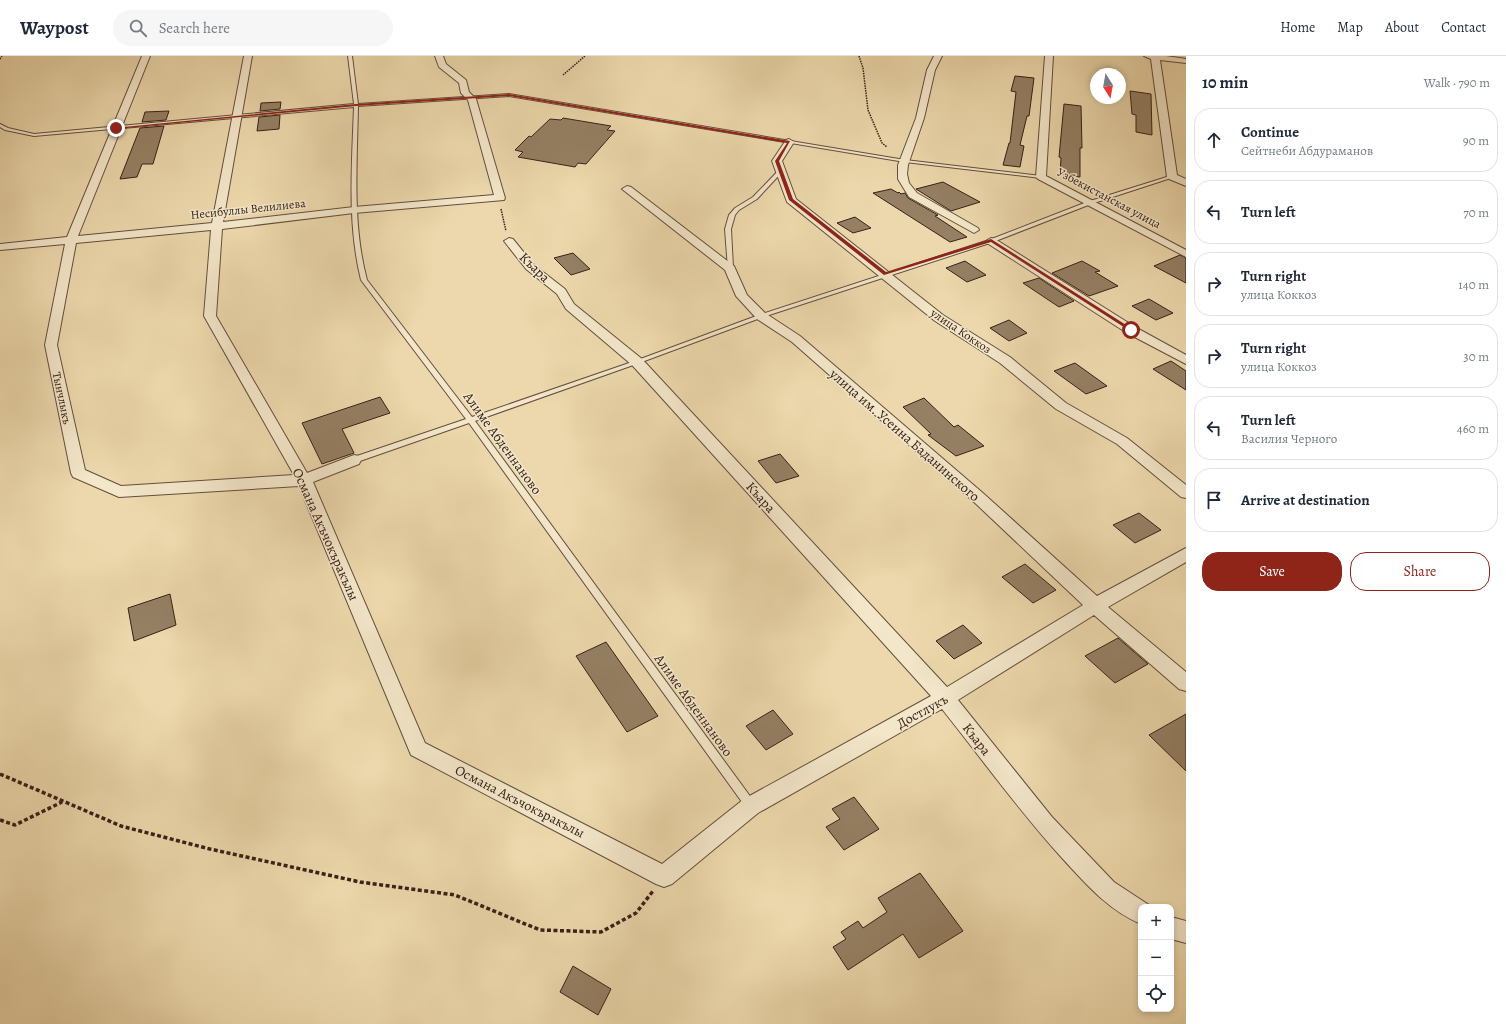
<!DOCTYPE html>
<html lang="en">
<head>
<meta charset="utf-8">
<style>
  body { margin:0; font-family:Alegreya,serif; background:#f6f6f7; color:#1f2937 }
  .controls { position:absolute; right:12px; bottom:12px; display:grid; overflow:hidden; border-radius:8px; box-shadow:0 2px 6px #0003 }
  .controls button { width:36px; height:36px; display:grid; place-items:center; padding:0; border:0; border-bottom:1px solid #e0e1e3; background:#fff; color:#1f2937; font:20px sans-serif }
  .compass { position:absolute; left:1090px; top:12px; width:36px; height:36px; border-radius:50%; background:#fff; box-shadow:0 2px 6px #0003; rotate:169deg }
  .stop { position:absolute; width:12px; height:12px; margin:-9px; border:3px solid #8f2418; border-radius:50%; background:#fff }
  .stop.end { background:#8f2418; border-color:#fff; box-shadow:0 1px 4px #0008 }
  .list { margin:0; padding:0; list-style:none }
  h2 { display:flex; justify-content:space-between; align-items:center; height:52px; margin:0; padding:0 16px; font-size:17px }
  h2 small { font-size:13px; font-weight:400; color:#747a83 }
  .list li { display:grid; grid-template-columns:26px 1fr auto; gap:12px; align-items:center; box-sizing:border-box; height:64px; margin:0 8px 8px; padding:0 8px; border:1px solid #e0e1e3; border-radius:16px }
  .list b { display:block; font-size:15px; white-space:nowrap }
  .list p { margin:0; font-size:13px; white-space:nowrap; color:#747a83 }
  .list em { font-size:13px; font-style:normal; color:#747a83 }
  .actions { display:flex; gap:8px; padding:12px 16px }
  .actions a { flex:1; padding:9px 0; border:1px solid #8f2418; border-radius:16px; text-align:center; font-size:14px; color:#8f2418 }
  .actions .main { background:#8f2418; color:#fff }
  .icon { flex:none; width:22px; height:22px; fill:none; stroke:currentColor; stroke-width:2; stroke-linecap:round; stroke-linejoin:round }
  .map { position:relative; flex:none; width:1186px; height:968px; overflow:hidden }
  header { display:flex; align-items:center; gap:24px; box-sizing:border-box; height:56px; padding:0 20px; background:#fff; border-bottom:1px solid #e0e1e3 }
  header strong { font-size:19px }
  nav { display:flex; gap:22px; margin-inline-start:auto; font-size:14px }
  .search { width:280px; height:36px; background:#f6f6f7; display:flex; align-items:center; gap:10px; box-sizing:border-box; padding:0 14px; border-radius:22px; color:#747a83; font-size:15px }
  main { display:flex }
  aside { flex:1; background:#fff }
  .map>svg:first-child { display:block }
  .building { fill:#958064; stroke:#372017 }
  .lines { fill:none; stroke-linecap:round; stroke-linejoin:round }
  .lane-casing { stroke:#644e3c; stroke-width:2 }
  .street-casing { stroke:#644e3c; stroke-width:2 }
  .path-far1 { stroke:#372017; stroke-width:1.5; stroke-dasharray:1.5 1; stroke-linecap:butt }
  .path { stroke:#372017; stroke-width:3.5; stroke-dasharray:4 2.5; stroke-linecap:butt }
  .lane { fill:#f3e6c9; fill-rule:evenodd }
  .street { fill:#f3e6c9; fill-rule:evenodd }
  .route { fill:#8f2418 }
  .labels { text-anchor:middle; stroke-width:3; stroke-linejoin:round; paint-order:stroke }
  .far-street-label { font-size:12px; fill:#372017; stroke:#f3e6c9 }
  .street-label { font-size:14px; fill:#372017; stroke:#f3e6c9 }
</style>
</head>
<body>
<header>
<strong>Waypost</strong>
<div class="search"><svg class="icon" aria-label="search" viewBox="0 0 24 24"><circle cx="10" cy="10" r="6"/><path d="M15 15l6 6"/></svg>Search here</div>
<nav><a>Home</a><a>Map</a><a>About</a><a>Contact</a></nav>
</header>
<main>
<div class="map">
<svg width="1186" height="968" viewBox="0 0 1186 968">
  <rect width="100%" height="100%" fill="#ecd8ac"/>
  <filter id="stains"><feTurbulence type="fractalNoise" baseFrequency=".005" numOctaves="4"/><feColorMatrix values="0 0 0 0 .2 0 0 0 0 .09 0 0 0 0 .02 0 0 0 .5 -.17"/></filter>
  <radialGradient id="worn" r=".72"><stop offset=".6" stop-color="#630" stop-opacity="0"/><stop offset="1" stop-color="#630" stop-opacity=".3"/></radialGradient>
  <!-- building -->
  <path class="building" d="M1015 20 1034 22 1029 60H1027L1020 89 1024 90 1020 111 1003 109 1009 87H1010L1016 36 1011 35Z
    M1130 35 1151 38 1152 79 1136 76V59L1132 58Z
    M281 46 280 53 260 55 261 47Z
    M1064 48 1081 50 1082 92H1080V121L1060 118 1061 102 1059 101Z
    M169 55 166 64 142 66 145 56Z
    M280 59 279 73 257 75 259 61Z
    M563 62 611 70 607 74 615 75 586 108 578 107 575 111 518 101 523 96 515 94 529 80 531 81 550 63 561 64Z
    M164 70 153 108H142L137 121 120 123 140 72Z
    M943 126 980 146 951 155 916 133Z
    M891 133 898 137 899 136 901 138 905 137 908 142 938 159 935 160 967 181 950 186 873 137Z
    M855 161 871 172 853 177 837 167Z
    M573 197 590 213 571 219 554 202Z
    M1180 199 1186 202V227L1154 210Z
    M965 205 986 219 967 226 946 212Z
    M1082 205 1100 215 1095 216 1118 230 1089 240 1052 217Z
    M1039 222 1074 245 1059 251 1023 227Z
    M1149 243 1173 257 1156 264 1132 250Z
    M1009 264 1027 277 1009 285 990 272Z
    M1171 305 1186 315V334L1153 313Z
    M1075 307 1107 330 1086 338 1054 315Z
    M380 341 390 357 342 373 354 397 322 408 302 367Z
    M924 342 954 371 958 369 984 390 956 400 928 379 931 378 903 351Z
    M780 398 799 420 776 427 758 405Z
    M1139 457 1161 474 1135 487 1113 469Z
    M1025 508 1056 534 1033 547 1002 521Z
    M170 538 176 569 134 585 128 552Z
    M963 569 982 587 954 603 936 585Z
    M1118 582 1148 608 1115 627 1085 600Z
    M606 586 658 660 627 676 576 600Z
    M773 654 793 678 766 694 746 670Z
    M1186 658V715L1149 679Z
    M854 741 879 773 844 794 826 771 840 763 832 753Z
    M920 817 963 875 919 902 903 878 848 914 833 891 846 883 841 876 858 865 863 872 887 856 878 842Z
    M573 910 611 933 598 959 560 936Z"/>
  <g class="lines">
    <defs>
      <path id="lane" d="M348 0H352L358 48 509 38 905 104 1041 120 1043 121 1041 122 905 106 509 40 358 50C357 108 352 168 367 224L472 361 635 305 759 259 989 184 1087 146 1170 120 1174 121 1091 148 993 186 763 261 639 307 475 365 755 747 756 750 755 753 751 755 747 753 469 367 357 406H351L350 404 351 402 466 363 361 224C347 168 352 108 354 51L34 80 5 74 0 71V68L8 72 34 78 354 48Z
        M779 114 783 115 757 143 739 154 735 159 731 173 733 212 728 213 725 173 729 159 735 152 753 141Z"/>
      <path id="street" d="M142 0H150L78 180 212 167 244 0H252L223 166 354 151 494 139 468 44 461 37 459 27 439 11 435 0H443L446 8 466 24 469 36 476 43 505 142 504 144 354 157 222 173 216 260 307 417 354 399 359 400 361 404 359 408 313 426 425 687 662 808 744 743 931 640 632 309 566 253 557 238 526 213 504 185 509 182 513 183 534 209 565 233 574 248 642 303 947 631 1083 549 974 446 792 286 757 263 736 240 725 214 622 133 627 130 631 131 734 210 747 239 765 257 800 280 984 438 1097 540 1186 492V506L1108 551 1186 616V635L1179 633 1094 559 958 644 1052 761 1114 826 1149 849 1150 851H1141V868C1108 854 1086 828 1062 802 1019 755 982 703 942 653L758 757 672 828 664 831 656 828 411 699 299 430 119 441 73 421 71 417 45 289 65 188 0 194V188L67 181ZM211 174 204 260 294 419 121 430 85 414 57 289 76 187Z
        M934 0H942L935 14 924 62 908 109 907 118 909 127 917 137 978 172 979 174 974 177 909 141 898 123V109L916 62 927 14Z
        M1045 0H1053L1046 120 1186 194V201L1038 123 1036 121Z
        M1144 0H1166L1186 3V7L1160 4 1177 119 1186 123V130L1169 123 1167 121 1151 3Z
        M789 83 794 86 782 105 796 143 943 259 1010 301 1066 347 1127 382 1186 429V442L1181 441 1117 388 1056 353 1000 307 935 265 787 146 772 105 786 84Z
        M991 182 995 183 1135 271 1186 299V308L1127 277 987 187 986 185Z
        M1171 861 1186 865V887L1171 883Z"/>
    </defs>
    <!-- lane casing -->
    <use href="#lane" class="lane-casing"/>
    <!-- street casing -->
    <use href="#street" class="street-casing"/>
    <!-- path-far1 -->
    <path class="path-far1" d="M859 0 863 12 868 54 882 87 887 91
      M0 3 2 0
      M563 19 585 0
      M501 153 506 175"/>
    <!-- path -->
    <path class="path" d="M0 718 121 770 210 793 360 826 455 839 540 874 601 876 636 857 653 835
      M0 764 15 769 62 746"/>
    <!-- lane -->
    <use href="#lane" class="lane"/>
    <!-- street -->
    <use href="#street" class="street"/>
  </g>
  <!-- route -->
  <path class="route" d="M509 38 790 85 779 105 793 143 886 216 991 183 1134 274 1130 275 991 186 884 219 789 144 775 105 787 87 509 40 356 50 116 73 114 72 356 48Z"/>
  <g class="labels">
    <!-- far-street labels -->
    <g class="far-street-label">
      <text transform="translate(1109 142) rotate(28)" y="4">Узбекистанская улица</text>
      <text transform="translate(248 153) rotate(-6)" y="4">Несибуллы Велилиева</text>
      <text transform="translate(961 275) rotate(34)" y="4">улица Коккоз</text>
      <text transform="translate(62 342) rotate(78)" y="4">Тынчлыкъ</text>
    </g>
    <!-- street labels -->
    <g class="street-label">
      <text transform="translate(535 211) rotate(44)" y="5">Къара</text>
      <text transform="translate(905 379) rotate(41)" y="5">улица им. Усеина Баданинского</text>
      <text transform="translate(503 387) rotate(54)" y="5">Алиме Абденнаново</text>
      <text transform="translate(761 441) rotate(48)" y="5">Къара</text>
      <text transform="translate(326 478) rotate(66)" y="5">Османа Акъчокъракълы</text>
      <text transform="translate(694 649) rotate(54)" y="5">Алиме Абденнаново</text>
      <text transform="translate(922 655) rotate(-29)" y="5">Достлукъ</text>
      <text transform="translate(977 683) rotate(52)" y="5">Къара</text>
      <text transform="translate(520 745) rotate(27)" y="5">Османа Акъчокъракълы</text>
    </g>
  </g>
  <rect width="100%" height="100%" filter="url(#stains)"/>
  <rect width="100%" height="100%" fill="url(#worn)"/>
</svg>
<div class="controls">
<button>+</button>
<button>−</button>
<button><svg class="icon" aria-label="locate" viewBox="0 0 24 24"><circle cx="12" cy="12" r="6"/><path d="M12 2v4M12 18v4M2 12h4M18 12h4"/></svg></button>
</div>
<svg class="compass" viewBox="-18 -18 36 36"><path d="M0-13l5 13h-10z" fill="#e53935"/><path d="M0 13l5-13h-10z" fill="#747a83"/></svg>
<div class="stop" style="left:1131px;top:274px"></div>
<div class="stop end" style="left:116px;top:72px"></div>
</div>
<aside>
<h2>10 min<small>Walk · 790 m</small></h2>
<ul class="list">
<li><svg class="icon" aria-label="ahead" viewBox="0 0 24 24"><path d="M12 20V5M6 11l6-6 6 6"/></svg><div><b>Continue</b><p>Сейтнеби Абдураманов</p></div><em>90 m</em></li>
<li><svg class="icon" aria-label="left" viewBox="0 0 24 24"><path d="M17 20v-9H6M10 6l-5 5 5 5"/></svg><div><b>Turn left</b></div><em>70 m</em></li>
<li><svg class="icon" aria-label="right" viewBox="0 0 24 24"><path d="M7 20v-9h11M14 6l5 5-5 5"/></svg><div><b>Turn right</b><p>улица Коккоз</p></div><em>140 m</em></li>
<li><svg class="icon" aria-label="right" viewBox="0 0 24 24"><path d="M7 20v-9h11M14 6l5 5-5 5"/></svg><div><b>Turn right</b><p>улица Коккоз</p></div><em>30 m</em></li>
<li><svg class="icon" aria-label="left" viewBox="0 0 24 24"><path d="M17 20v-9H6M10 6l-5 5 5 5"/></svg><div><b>Turn left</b><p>Василия Черного</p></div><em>460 m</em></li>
<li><svg class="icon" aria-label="arrive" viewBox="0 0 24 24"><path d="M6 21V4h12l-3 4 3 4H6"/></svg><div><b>Arrive at destination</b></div></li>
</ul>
<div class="actions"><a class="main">Save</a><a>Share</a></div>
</aside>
</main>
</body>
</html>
